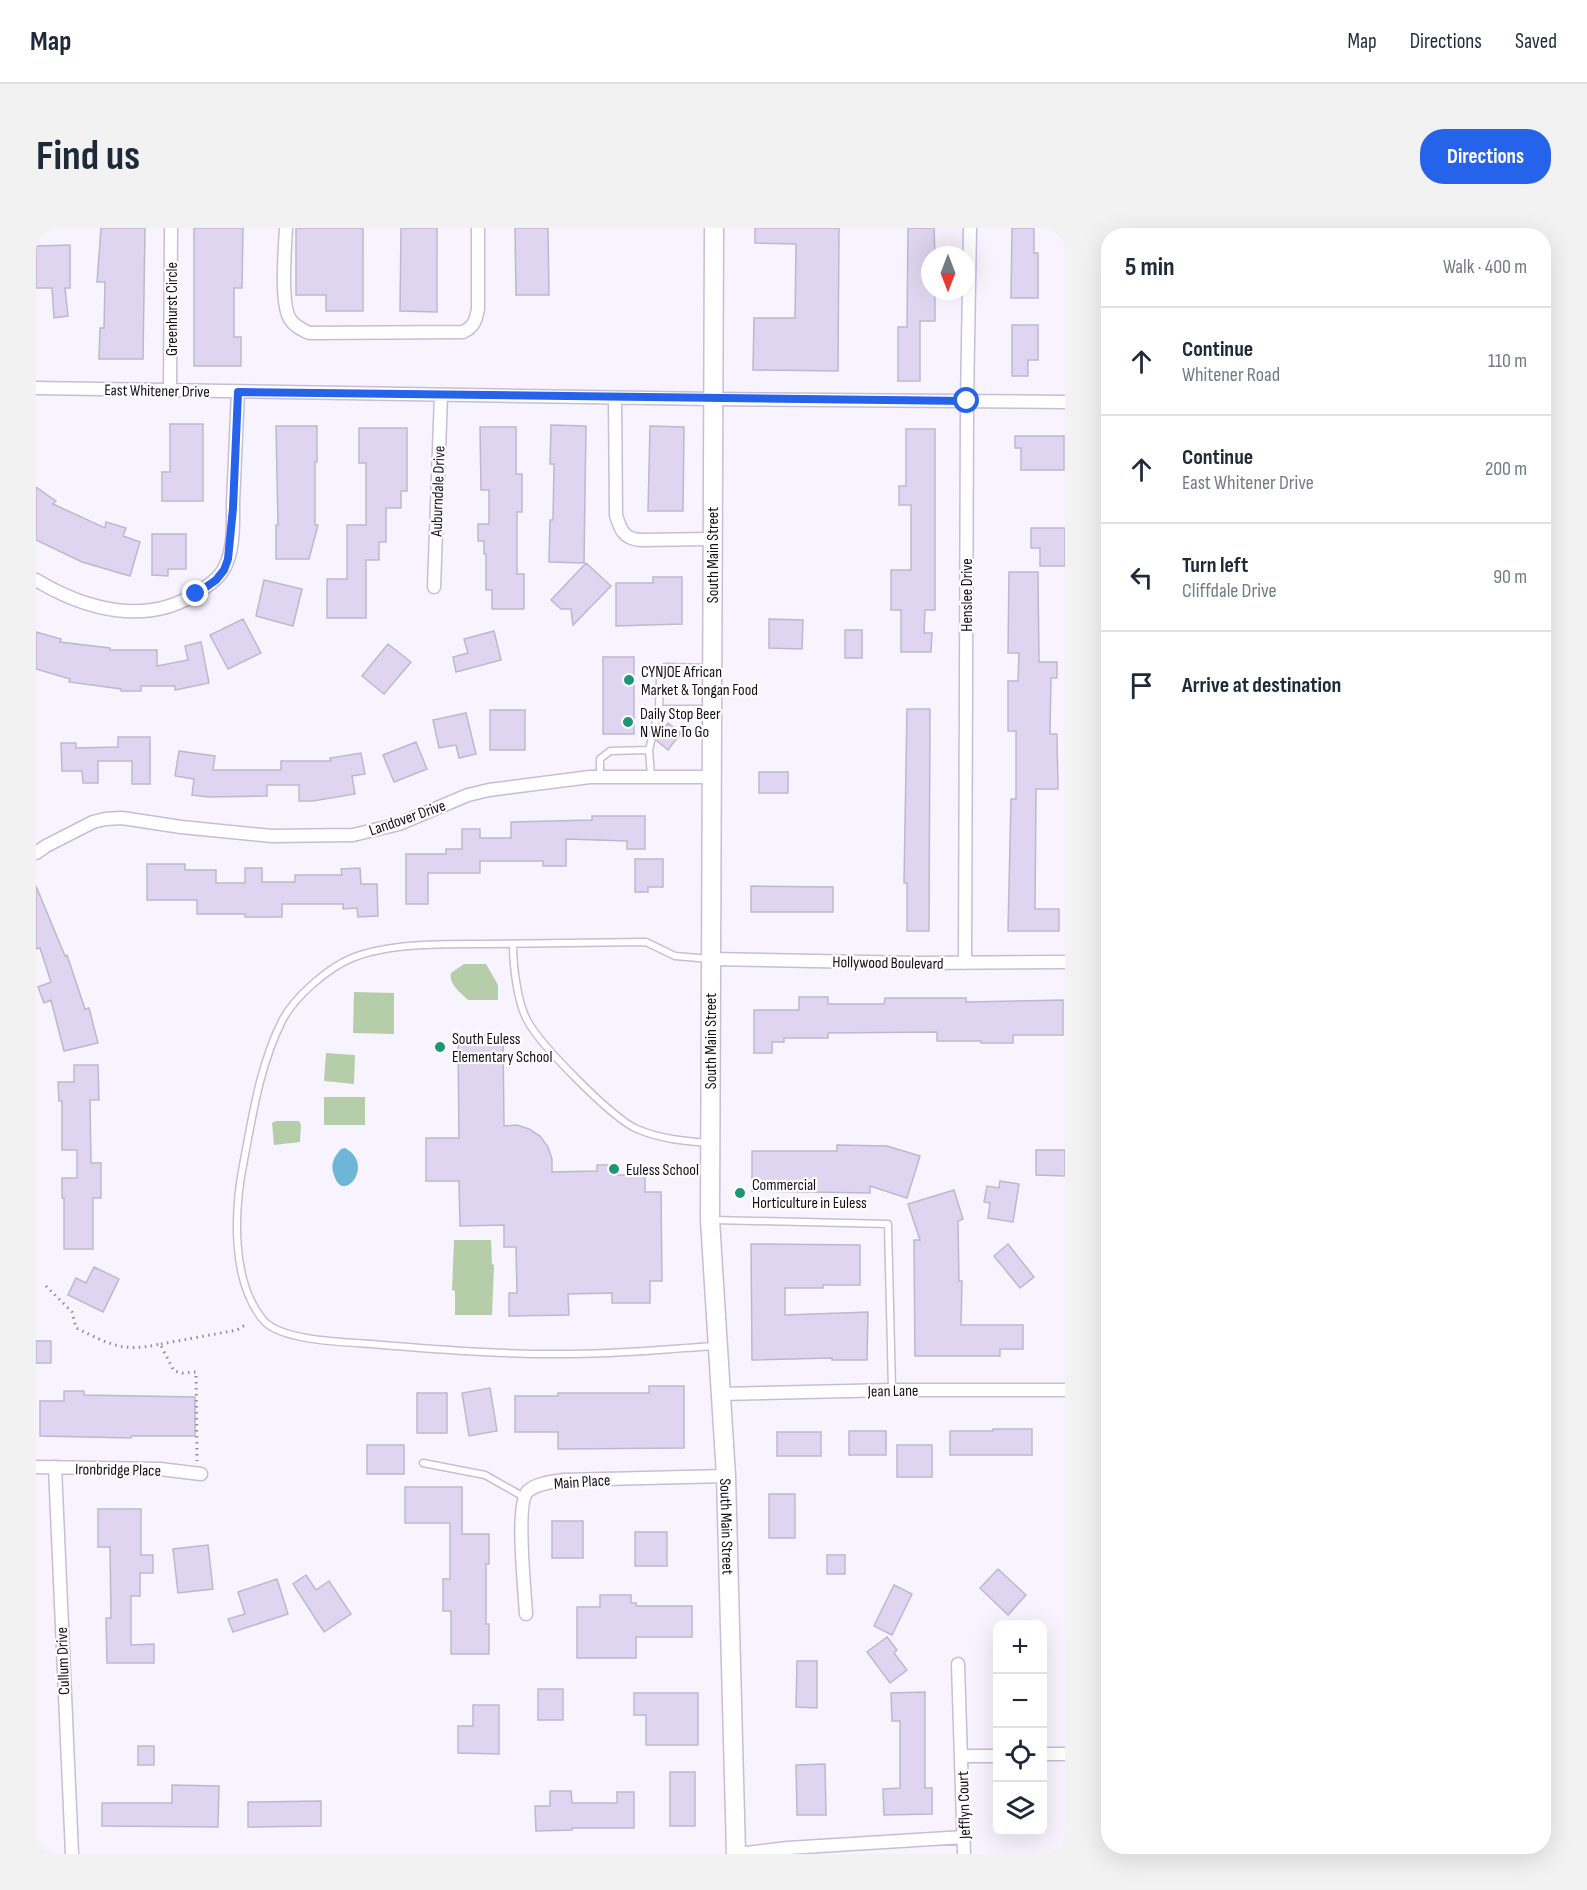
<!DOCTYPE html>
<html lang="en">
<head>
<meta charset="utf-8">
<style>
  body { margin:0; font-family:"Sofia Sans Condensed",sans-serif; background:#f2f2f3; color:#1f2937 }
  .controls { position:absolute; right:18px; bottom:18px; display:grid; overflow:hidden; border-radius:12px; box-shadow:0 6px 24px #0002 }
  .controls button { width:54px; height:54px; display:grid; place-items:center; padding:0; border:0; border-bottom:2px solid #e0e1e3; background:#fff; color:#1f2937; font:30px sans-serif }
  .compass { position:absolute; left:885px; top:18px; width:54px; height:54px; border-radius:50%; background:#fff; box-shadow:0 6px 24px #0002; rotate:180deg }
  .stop { position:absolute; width:18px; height:18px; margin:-14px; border:4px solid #2563eb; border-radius:50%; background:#fff }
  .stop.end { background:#2563eb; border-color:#fff; box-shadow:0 2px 6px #0008 }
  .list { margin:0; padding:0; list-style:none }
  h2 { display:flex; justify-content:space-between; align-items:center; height:78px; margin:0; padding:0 24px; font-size:26px }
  h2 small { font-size:20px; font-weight:400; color:#747a83 }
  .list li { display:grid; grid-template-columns:39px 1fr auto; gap:18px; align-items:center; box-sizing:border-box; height:108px; padding:0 24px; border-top:2px solid #e0e1e3 }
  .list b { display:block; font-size:22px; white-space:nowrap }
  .list p { margin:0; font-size:20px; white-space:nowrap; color:#747a83 }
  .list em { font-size:20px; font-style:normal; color:#747a83 }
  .icon { flex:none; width:33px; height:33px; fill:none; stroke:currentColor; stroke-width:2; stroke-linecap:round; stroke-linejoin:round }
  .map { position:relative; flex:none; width:1029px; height:1626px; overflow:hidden; border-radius:24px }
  header { display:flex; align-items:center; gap:36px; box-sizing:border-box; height:84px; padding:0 30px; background:#fff; border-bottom:2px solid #e0e1e3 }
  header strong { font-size:28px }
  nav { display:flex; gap:33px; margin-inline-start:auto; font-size:21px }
  .intro { display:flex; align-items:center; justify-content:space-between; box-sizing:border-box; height:144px; padding:0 36px }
  h1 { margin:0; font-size:42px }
  .button { padding:15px 27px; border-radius:24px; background:#2563eb; color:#fff; font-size:21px; font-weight:700 }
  main { display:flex; gap:36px; padding:0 36px }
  aside { flex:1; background:#fff; border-radius:24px; box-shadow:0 6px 24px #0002 }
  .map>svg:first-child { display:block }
  .green { fill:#b6cda9 }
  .water { fill:#6eb5d7 }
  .building { fill:#dfd5f0; stroke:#c0b6cf; stroke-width:1.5 }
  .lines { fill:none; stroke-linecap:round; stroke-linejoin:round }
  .lane-casing { stroke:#c7bdd7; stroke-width:9 }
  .street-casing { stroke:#c7bdd7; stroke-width:15 }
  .secondary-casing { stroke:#c7bdd7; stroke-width:21 }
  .path { stroke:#918d97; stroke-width:3; stroke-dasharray:1.5 4.5; stroke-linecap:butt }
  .lane { stroke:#fff; stroke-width:6 }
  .street { stroke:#fff; stroke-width:12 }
  .secondary { stroke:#fff; stroke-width:18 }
  .route { stroke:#2563eb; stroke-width:8 }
  .poi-dot { fill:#1e9479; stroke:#fff; stroke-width:2 }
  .labels { text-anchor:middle; stroke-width:4.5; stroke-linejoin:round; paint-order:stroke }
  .street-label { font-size:16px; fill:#130f18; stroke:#fff }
  .poi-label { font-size:16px; fill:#130f18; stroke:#fff; text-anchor:start }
</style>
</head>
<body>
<header>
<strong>Map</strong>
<nav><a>Map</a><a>Directions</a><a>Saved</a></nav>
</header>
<div class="intro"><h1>Find us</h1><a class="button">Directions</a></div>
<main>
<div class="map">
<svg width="1029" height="1626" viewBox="0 0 1029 1626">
  <rect width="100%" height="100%" fill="#f8f4ff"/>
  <!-- green -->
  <path class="green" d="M428 736H450L462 757V772H432C425 765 412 756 415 745Z
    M318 764 358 765V806L317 805Z
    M290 825 319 827 318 856 288 853Z
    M288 869H329V897H288Z
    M240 893H263L265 897 264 914 238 917 236 895Z
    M418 1012H455L456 1036 458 1037 456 1087H419V1063L416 1062Z"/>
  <!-- water -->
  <path class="water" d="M309 920C340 936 307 978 298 947 294 936 298 929 305 921Z"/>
  <!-- building -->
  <path class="building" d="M65 0H109L107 131H63L64 100H68L69 54H61Z
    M158 0H207L206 60H198V109H205V138H158Z
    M260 0H327V83H290V67H260Z
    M365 0H401V84L364 83Z
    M479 0H512L513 67H480Z
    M719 0H803L802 143 717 142 718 90H759L760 16 719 15Z
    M872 0H898L899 27H894V63H899V93H884V153H862V99H871Z
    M976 0H998V25H1002V70H975Z
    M34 17V60H29L32 88 18 90 16 60H0V18Z
    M976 97H1002V132H992V148H976Z
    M134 196H167V273H126V244H134Z
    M515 197 550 198 548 335 513 334 514 292H517L518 236H514Z
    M240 198H281V234H279V297H282L273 331H240V297H242Z
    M614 198 648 199 647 283H612Z
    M444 199H480V246H486V284H481V346H488V381H456V362H450V326H448V313H442V296H453V262H445Z
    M323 200H371V263H365V280H350V314H343V332H330V390H291V351H311V297H330V235H323Z
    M870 201H899V382H889L888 405H896L895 424H865V382H855V342H875V277H863V258H870Z
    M979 208H1028V242H985V220H979Z
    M0 259 20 273 17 276 69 300 70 294 90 300 87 308 104 314 94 348 46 334 0 312Z
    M995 300H1029V338H1004V320H995Z
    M116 306H150V341H132V348L116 347Z
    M550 335 575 358 537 397 535 381H525L515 372Z
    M973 344H1002L1003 434H1021V450H1015L1014 506H1021L1022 561H1000L999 681H1023V703H972L975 571H980V503H972V453H982L983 425H972Z
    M617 349H646V396L580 398V355H617Z
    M228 352 266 361 257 398 220 388Z
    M207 391 225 425 192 441 174 407Z
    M733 391 767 392 766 421 733 420Z
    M809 402H826V430H809Z
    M458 403 465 432 420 444 417 429 432 425 428 411Z
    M0 404 25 411 24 414 74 420V422H121V438L152 432 149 418 165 414 173 455 139 462V458H105V463H85V461L33 454 34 451 0 441Z
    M352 416 375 434 348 466 326 448Z
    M567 429H598V506H567Z
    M871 481H894L893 703H871V655H868Z
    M454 482H489V522H454Z
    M430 485 440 526 423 530 420 517 403 520 397 492Z
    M632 495 645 505 632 522 621 513 622 509Z
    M82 509H114V556H96V533H62V555H47L46 543H26L25 515H40V520L82 519Z
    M380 514 391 541 358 554 347 527Z
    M143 523 179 528 177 542H245V533H295L294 530 325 525 329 546 316 548 319 566 277 573H263V557H231V568L173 569 156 567 158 551 139 548Z
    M723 544H752V565H723Z
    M556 588H609V621H591V613L530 611V638H507V633H444V645H392V676H370V626H410V621H426V601H444V610H475V594L556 592Z
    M599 631H627V659H612V664H599Z
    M111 636H149V642H180V655H209V640H226V654H259V647H306L305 641 324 640 325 656H341L342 688 322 689 321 680 307 681V676H246V689H209V686H161V672H111Z
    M0 658 29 728 31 727 49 781 53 780 62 815 28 823 15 772 8 775 2 759 15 754 4 720 0 721Z
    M715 658 797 659V684H715Z
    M763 769H792V776H848L849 770H930V774L1027 772V807H977V815H945V813H901V804L792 805V810H748V814H736V825H718V782H763Z
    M467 807 468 898 481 897 493 901 504 908 512 919 516 931V944L561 943V937H575V947H609V964H625L626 1053H614V1075H576V1065L532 1066 533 1087 473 1088V1065H481L480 1019H468V997L424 998 423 953H390V910H423L422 808Z
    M38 837H62L63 872H54L55 935H65V970H57V1021H28V970H26V950H41V922H26V873H23L22 854H38Z
    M801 917 851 918 884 928 871 970 834 958V965L716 963V923H801Z
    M1000 922H1029V948L1000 947Z
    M964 953 983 956 977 994 952 990 954 975 948 974 951 958 963 960Z
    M918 962 927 991 922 993 923 1053H926L925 1097H987V1121H964V1128H879L878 1012H884L872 976Z
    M715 1016 824 1017V1057H787V1060H749V1087L832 1084 831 1132H796V1130L716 1132Z
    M972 1016 998 1049 984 1060 958 1028Z
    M58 1039 83 1051 67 1084 32 1067 40 1050 50 1055Z
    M0 1113H15V1135H0Z
    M613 1158H648V1220L522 1221V1204H479V1168H522V1165H613Z
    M454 1160 461 1203 433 1208 426 1165Z
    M28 1163H48V1167L159 1169V1208H95V1210L4 1208V1173H28Z
    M381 1165H411V1205H381Z
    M957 1201H996V1227H914V1203H957Z
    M813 1203H850V1227H813Z
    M741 1204H785V1228H741Z
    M331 1217H368V1246H331Z
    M861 1217H896V1249H861Z
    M369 1259H426V1306H453V1336H450V1396H453V1426H415V1383H407V1351H414V1295H369Z
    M733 1266H759V1310H733Z
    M62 1281H105V1327H117V1345H104V1368H95V1417L118 1416V1435H71L70 1390H75L74 1319H62Z
    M516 1293H547V1330H516Z
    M599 1304H631V1338H599Z
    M172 1317 177 1361 142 1365 137 1321Z
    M791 1327H809V1346H791Z
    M962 1341 990 1367 972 1387 944 1360Z
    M270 1347 280 1362 293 1353 315 1386 288 1404 257 1356Z
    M241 1351 252 1386 197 1404 192 1391 209 1386 202 1364Z
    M858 1357 876 1366 856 1407 838 1398Z
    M564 1367H595V1375H600V1378H656V1409H600V1430H541V1379H564Z
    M851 1409 861 1422 858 1425 871 1442 854 1455 831 1424Z
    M761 1433H781V1480L760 1479Z
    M502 1461H527V1492H502Z
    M889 1464V1560H896V1586L848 1587 847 1561 864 1560V1493H856L855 1465Z
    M598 1465H662V1517H610V1487H598Z
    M437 1477H463V1526L422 1525V1498H437Z
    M102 1518H118V1537H102Z
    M789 1536 790 1587H761L760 1537Z
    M634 1544H659V1598H634Z
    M136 1557 183 1558 182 1599 66 1598V1575H136Z
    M514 1563H535L536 1575H581V1564H598V1600H536V1602L500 1603 499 1578H514Z
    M285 1573V1598L212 1599V1574Z"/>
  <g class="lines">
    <defs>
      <path id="lane" d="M623 481H673
        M615 548 613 522 623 481 624 449 629 439 673 440
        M564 549V531L574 523 613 522
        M477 716C477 737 481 773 491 792 504 817 576 890 601 901 624 911 649 913 673 915
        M674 731 639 728 610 714C556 715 501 715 446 716 408 716 352 715 316 730 292 740 258 769 246 793 224 837 217 885 208 932 198 981 194 1055 229 1094 249 1113 308 1114 335 1116 396 1121 456 1126 517 1126 572 1127 627 1121 681 1118
        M678 992 852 996 856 1162
        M387 1235 449 1247 488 1269"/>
      <path id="street" d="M250 0C249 20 244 76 254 91 258 98 265 101 273 105L427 104C438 99 440 92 442 81V0
        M0 160 676 171 1029 174
        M134 163 135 0
        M579 170 580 287C584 301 588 311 604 312L676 311
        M0 352C50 382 112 399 164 363 176 355 186 348 191 334 198 317 197 293 197 275 199 238 200 201 202 164
        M398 359 405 167
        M0 625 10 618 57 594 69 591 86 590 145 599 236 608 317 607 363 596 432 567 453 562 554 549H676
        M675 731 882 735 1029 734
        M929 735 931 173 934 0
        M685 1166 856 1162H1029
        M0 1239 124 1241 165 1246
        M19 1239 36 1626
        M490 1386C489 1365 479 1274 492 1263 501 1255 516 1254 527 1252L690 1248
        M922 1436 928 1626
        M1006 1526H1029
        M925 1528H962
        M702 1626 752 1620 928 1609"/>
      <g id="secondary">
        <path id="s1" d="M678 0 674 992 690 1248 700 1626"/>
      </g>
    </defs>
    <!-- lane casing -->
    <use href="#lane" class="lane-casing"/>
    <!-- street casing -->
    <use href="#street" class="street-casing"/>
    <!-- secondary casing -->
    <use href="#secondary" class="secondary-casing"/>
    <!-- path -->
    <path class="path" d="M10 1058 36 1084 40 1100C74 1116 86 1125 124 1116L138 1143 146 1145 160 1144 161 1233
      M125 1116 201 1102 209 1097"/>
    <!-- lane -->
    <use href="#lane" class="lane"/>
    <!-- street -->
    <use href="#street" class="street"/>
    <!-- secondary -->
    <use href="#secondary" class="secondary"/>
  </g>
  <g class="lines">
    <!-- route -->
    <path class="route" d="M160 366 180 352 188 342 192 331 197 280 202 164 931 173"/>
  </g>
  <!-- markers -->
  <g class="poi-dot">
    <circle cx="593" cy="452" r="6"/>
    <circle cx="592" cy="494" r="6"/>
    <circle cx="404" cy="819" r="6"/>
    <circle cx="578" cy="941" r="6"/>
    <circle cx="704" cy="965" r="6"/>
  </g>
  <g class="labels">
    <!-- street labels -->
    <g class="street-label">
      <text transform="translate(135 81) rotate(-90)" y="6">Greenhurst Circle</text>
      <text transform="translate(121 162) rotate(1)" y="6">East Whitener Drive</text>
      <text transform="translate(401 263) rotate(-88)" y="6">Auburndale Drive</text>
      <text transform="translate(676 327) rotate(-90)" y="6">South Main Street</text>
      <text transform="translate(930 367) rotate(-90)" y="6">Henslee Drive</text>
      <text transform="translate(371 589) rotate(-19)" y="6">Landover Drive</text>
      <text transform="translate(852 734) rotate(1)" y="6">Hollywood Boulevard</text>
      <text transform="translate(674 813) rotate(-90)" y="6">South Main Street</text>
      <text transform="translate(857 1162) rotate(-1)" y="6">Jean Lane</text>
      <text transform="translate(82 1241) rotate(1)" y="6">Ironbridge Place</text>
      <text transform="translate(546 1253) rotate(-4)" y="6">Main Place</text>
      <text dy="6" stroke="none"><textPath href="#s1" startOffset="1299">South Main Street</textPath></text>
      <text transform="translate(26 1433) rotate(-92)" y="6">Cullum Drive</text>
      <text transform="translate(927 1577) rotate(-92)" y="6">Jefflyn Court</text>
    </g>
    <!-- poi labels -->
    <g class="poi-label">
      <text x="605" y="449">CYNJOE African<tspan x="605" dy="18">Market &amp; Tongan Food</tspan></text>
      <text x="604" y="491">Daily Stop Beer<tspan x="604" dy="18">N Wine To Go</tspan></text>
      <text x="416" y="816">South Euless<tspan x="416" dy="18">Elementary School</tspan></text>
      <text x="590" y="947">Euless School</text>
      <text x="716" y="962">Commercial<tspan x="716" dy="18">Horticulture in Euless</tspan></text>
    </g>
  </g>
</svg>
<div class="controls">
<button>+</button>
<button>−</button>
<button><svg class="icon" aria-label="locate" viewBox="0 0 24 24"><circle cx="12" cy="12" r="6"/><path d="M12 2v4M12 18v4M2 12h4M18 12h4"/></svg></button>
<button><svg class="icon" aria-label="layers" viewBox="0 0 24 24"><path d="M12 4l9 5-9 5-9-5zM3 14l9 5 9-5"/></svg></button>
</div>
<svg class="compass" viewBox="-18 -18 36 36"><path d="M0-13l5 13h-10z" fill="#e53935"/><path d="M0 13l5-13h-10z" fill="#747a83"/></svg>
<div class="stop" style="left:931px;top:173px"></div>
<div class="stop end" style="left:160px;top:366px"></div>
</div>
<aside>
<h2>5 min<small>Walk · 400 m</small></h2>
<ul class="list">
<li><svg class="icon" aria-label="ahead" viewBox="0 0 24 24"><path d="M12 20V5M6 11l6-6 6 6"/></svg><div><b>Continue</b><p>Whitener Road</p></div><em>110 m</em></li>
<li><svg class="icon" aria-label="ahead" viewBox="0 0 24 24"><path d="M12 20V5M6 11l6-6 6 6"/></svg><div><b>Continue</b><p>East Whitener Drive</p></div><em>200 m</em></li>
<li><svg class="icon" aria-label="left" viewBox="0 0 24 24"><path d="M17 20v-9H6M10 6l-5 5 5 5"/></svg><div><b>Turn left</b><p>Cliffdale Drive</p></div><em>90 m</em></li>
<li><svg class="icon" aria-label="arrive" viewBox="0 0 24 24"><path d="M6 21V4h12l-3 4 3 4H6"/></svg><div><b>Arrive at destination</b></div></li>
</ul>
</aside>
</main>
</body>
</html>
